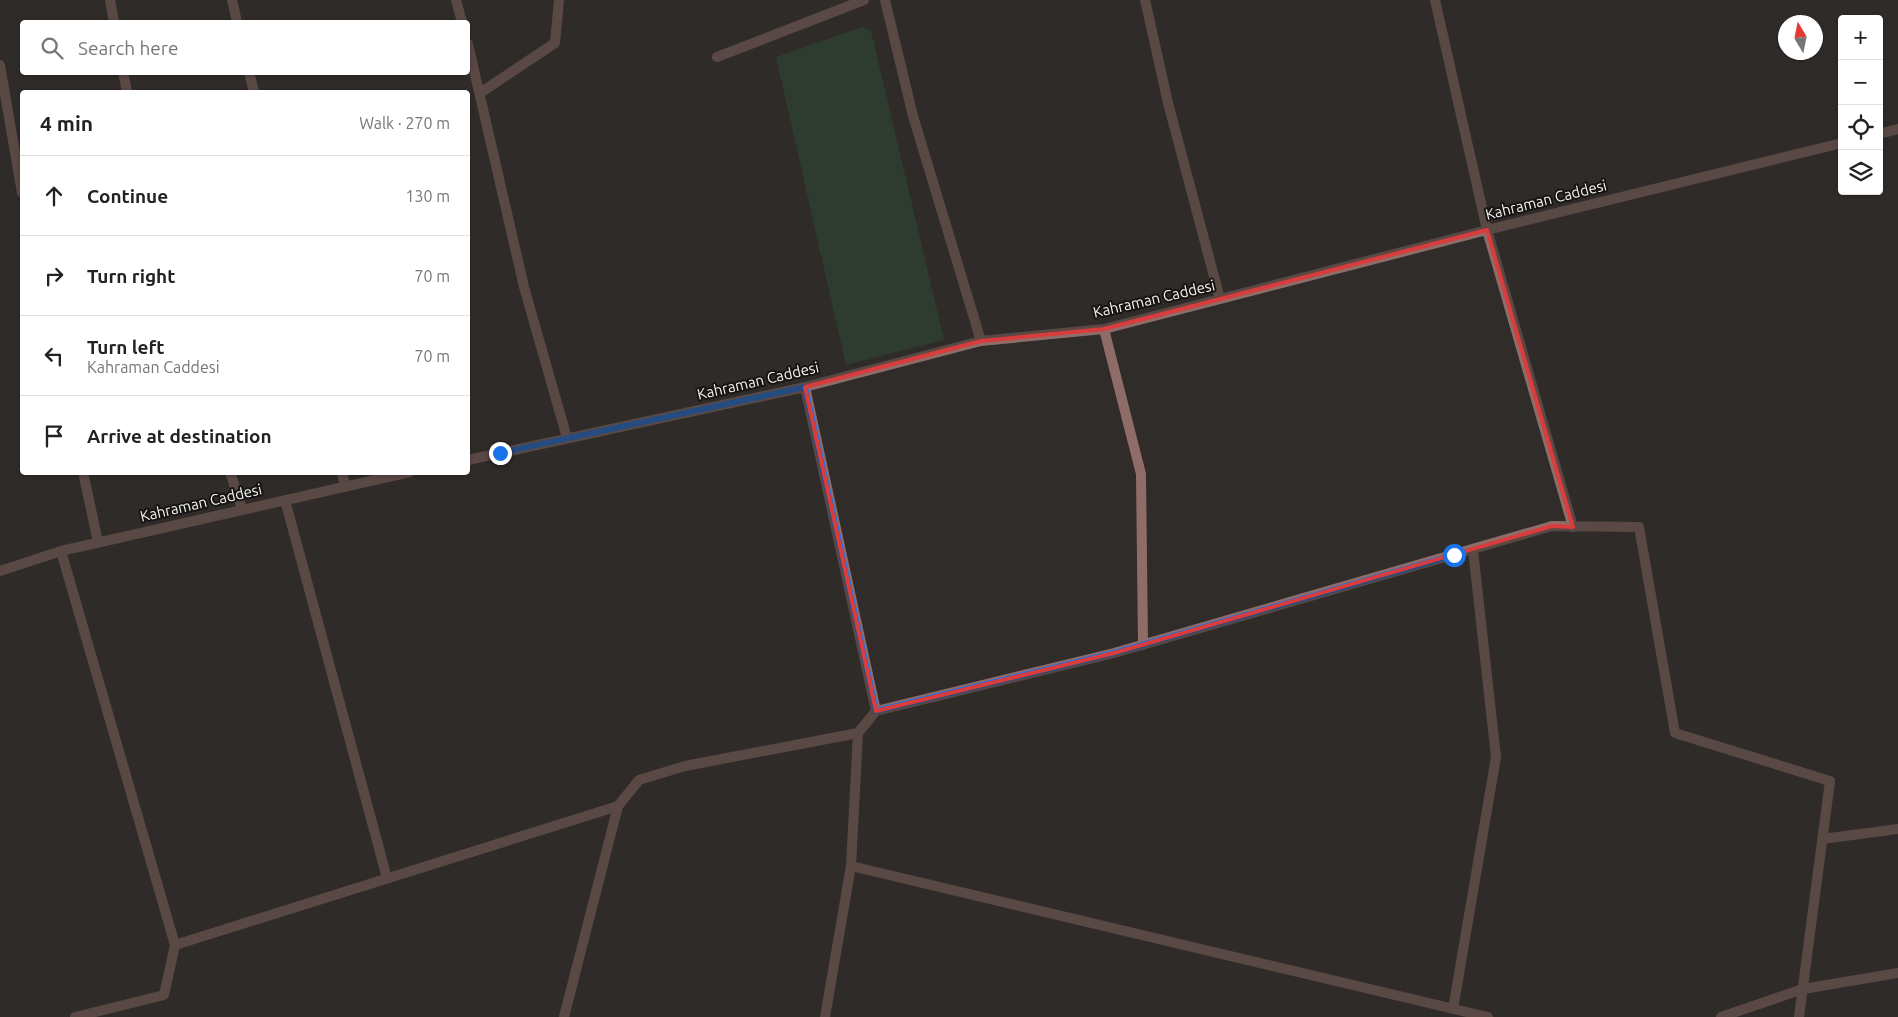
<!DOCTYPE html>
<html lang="en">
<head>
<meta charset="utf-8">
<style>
  body { margin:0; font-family:Ubuntu,sans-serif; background:#f6f6f6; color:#222 }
  .controls { position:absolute; right:15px; top:15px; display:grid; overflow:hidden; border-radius:5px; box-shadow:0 1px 4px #0004 }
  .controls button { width:45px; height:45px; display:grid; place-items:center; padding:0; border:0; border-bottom:1px solid #e0e0e0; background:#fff; color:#222; font:25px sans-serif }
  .compass { position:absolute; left:1778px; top:15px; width:45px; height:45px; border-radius:50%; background:#fff; box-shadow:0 1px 4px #0004; rotate:350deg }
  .stop { position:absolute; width:15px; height:15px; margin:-11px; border:4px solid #1a73e8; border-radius:50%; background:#fff }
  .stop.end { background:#1a73e8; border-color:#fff; box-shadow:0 1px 5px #0008 }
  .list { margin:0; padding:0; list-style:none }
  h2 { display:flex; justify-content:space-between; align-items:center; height:65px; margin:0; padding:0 20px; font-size:21px }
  h2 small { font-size:16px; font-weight:400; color:#767676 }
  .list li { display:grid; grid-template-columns:32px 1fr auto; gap:15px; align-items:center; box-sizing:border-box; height:80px; padding:0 20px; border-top:1px solid #e0e0e0 }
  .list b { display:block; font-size:19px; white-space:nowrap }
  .list p { margin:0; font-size:16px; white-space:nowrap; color:#767676 }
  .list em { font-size:16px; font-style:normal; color:#767676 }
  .icon { flex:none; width:28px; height:28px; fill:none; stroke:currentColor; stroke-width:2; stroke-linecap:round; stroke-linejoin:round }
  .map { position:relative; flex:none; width:1898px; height:1017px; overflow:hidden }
  .search { position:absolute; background:#fff; box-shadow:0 1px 4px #0004; left:20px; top:20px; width:450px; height:55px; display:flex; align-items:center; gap:12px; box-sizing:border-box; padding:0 18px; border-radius:5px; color:#767676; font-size:19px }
  .panel { position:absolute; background:#fff; box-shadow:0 1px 4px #0004; left:20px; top:90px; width:450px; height:385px; border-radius:5px }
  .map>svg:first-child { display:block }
  .green { fill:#2a5136 }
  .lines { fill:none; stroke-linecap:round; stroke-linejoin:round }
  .street { stroke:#8f6c67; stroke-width:10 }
  .route { stroke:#1a73e8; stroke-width:6 }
  .marked { fill:none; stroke:#d93c3c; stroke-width:4; stroke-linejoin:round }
  .labels { text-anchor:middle; stroke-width:4; stroke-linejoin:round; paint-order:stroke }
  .street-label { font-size:15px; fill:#f6f4f2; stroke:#161513 }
</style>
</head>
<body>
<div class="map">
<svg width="1898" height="1017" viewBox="0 0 1898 1017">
  <rect width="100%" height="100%" fill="#2f2c29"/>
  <!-- green -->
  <path class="green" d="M862 27 871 31 944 340 846 365 776 57Z"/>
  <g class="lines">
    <!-- street -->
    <path class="street" d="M110 0 114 22
      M232 0 237 22
      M456 0 462 22
      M885 0 913 116 981 341
      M1145 0 1168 103 1220 299
      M1435 0 1487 230 1573 527
      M468 44 524 287 567 438
      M717 57 864 0
      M0 65 22 193
      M123 72 127 92
      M249 72 254 92
      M480 93 555 43 559 0
      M1879 134 1898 129
      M1104 329 1141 474 1143 645
      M805 387 876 711 858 733 851 866 825 1017
      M468 460 805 387 981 341 1104 329 1487 230 1842 143
      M83 472 98 542
      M230 472 242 509
      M342 472 345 487
      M285 500 387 878
      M61 551 175 945
      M0 571 61 551 410 472
      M876 711 1114 653 1552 526 1639 527 1675 733 1830 781 1799 1017
      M1822 839 1898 829
      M851 866 1488 1017
      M1453 1009 1496 757 1473 550
      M75 1017 164 995 175 945 618 806
      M564 1017 618 806 639 780 685 766 858 733
      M1721 1017 1803 989 1898 973"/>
  </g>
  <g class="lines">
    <!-- route -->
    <path class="route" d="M500 453 805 387 876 711 1114 653 1454 555"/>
  </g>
  <!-- marked area -->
  <path d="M0 0H1898V1017H0ZM1487 230 1573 527 1552 526 1114 653 876 711 805 387 981 341 1104 329Z" fill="#2f2c29" fill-opacity=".55" fill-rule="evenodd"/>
  <path class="marked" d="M1487 230 1573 527 1552 526 1114 653 876 711 805 387 981 341 1104 329Z"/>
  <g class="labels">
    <!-- street labels -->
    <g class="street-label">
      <text transform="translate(1546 200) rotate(-14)" y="5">Kahraman Caddesi</text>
      <text transform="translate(1154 299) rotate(-13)" y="5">Kahraman Caddesi</text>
      <text transform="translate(758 381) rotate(-13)" y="5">Kahraman Caddesi</text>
      <text transform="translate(201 503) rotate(-13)" y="5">Kahraman Caddesi</text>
    </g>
  </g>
</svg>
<div class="controls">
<button>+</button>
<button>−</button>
<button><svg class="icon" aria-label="locate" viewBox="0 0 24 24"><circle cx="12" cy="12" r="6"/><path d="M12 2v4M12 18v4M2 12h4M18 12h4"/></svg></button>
<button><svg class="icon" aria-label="layers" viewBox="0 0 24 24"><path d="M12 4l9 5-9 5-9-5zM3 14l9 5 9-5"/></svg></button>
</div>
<svg class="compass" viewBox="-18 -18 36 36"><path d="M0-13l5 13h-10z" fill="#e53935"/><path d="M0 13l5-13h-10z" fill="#767676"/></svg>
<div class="stop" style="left:1454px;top:555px"></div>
<div class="stop end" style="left:500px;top:453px"></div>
<div class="search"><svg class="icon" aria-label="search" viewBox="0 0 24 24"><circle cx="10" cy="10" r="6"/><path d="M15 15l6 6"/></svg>Search here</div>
<section class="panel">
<h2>4 min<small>Walk · 270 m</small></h2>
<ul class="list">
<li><svg class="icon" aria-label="ahead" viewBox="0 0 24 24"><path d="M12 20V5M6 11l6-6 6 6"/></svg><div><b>Continue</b></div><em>130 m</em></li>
<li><svg class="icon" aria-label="right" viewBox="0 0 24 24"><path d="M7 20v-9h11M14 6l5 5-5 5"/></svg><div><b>Turn right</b></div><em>70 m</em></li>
<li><svg class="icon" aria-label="left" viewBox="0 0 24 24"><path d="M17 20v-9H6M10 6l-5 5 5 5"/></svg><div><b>Turn left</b><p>Kahraman Caddesi</p></div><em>70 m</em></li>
<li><svg class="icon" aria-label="arrive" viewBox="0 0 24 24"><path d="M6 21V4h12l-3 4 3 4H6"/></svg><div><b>Arrive at destination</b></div></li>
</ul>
</section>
</div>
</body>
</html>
